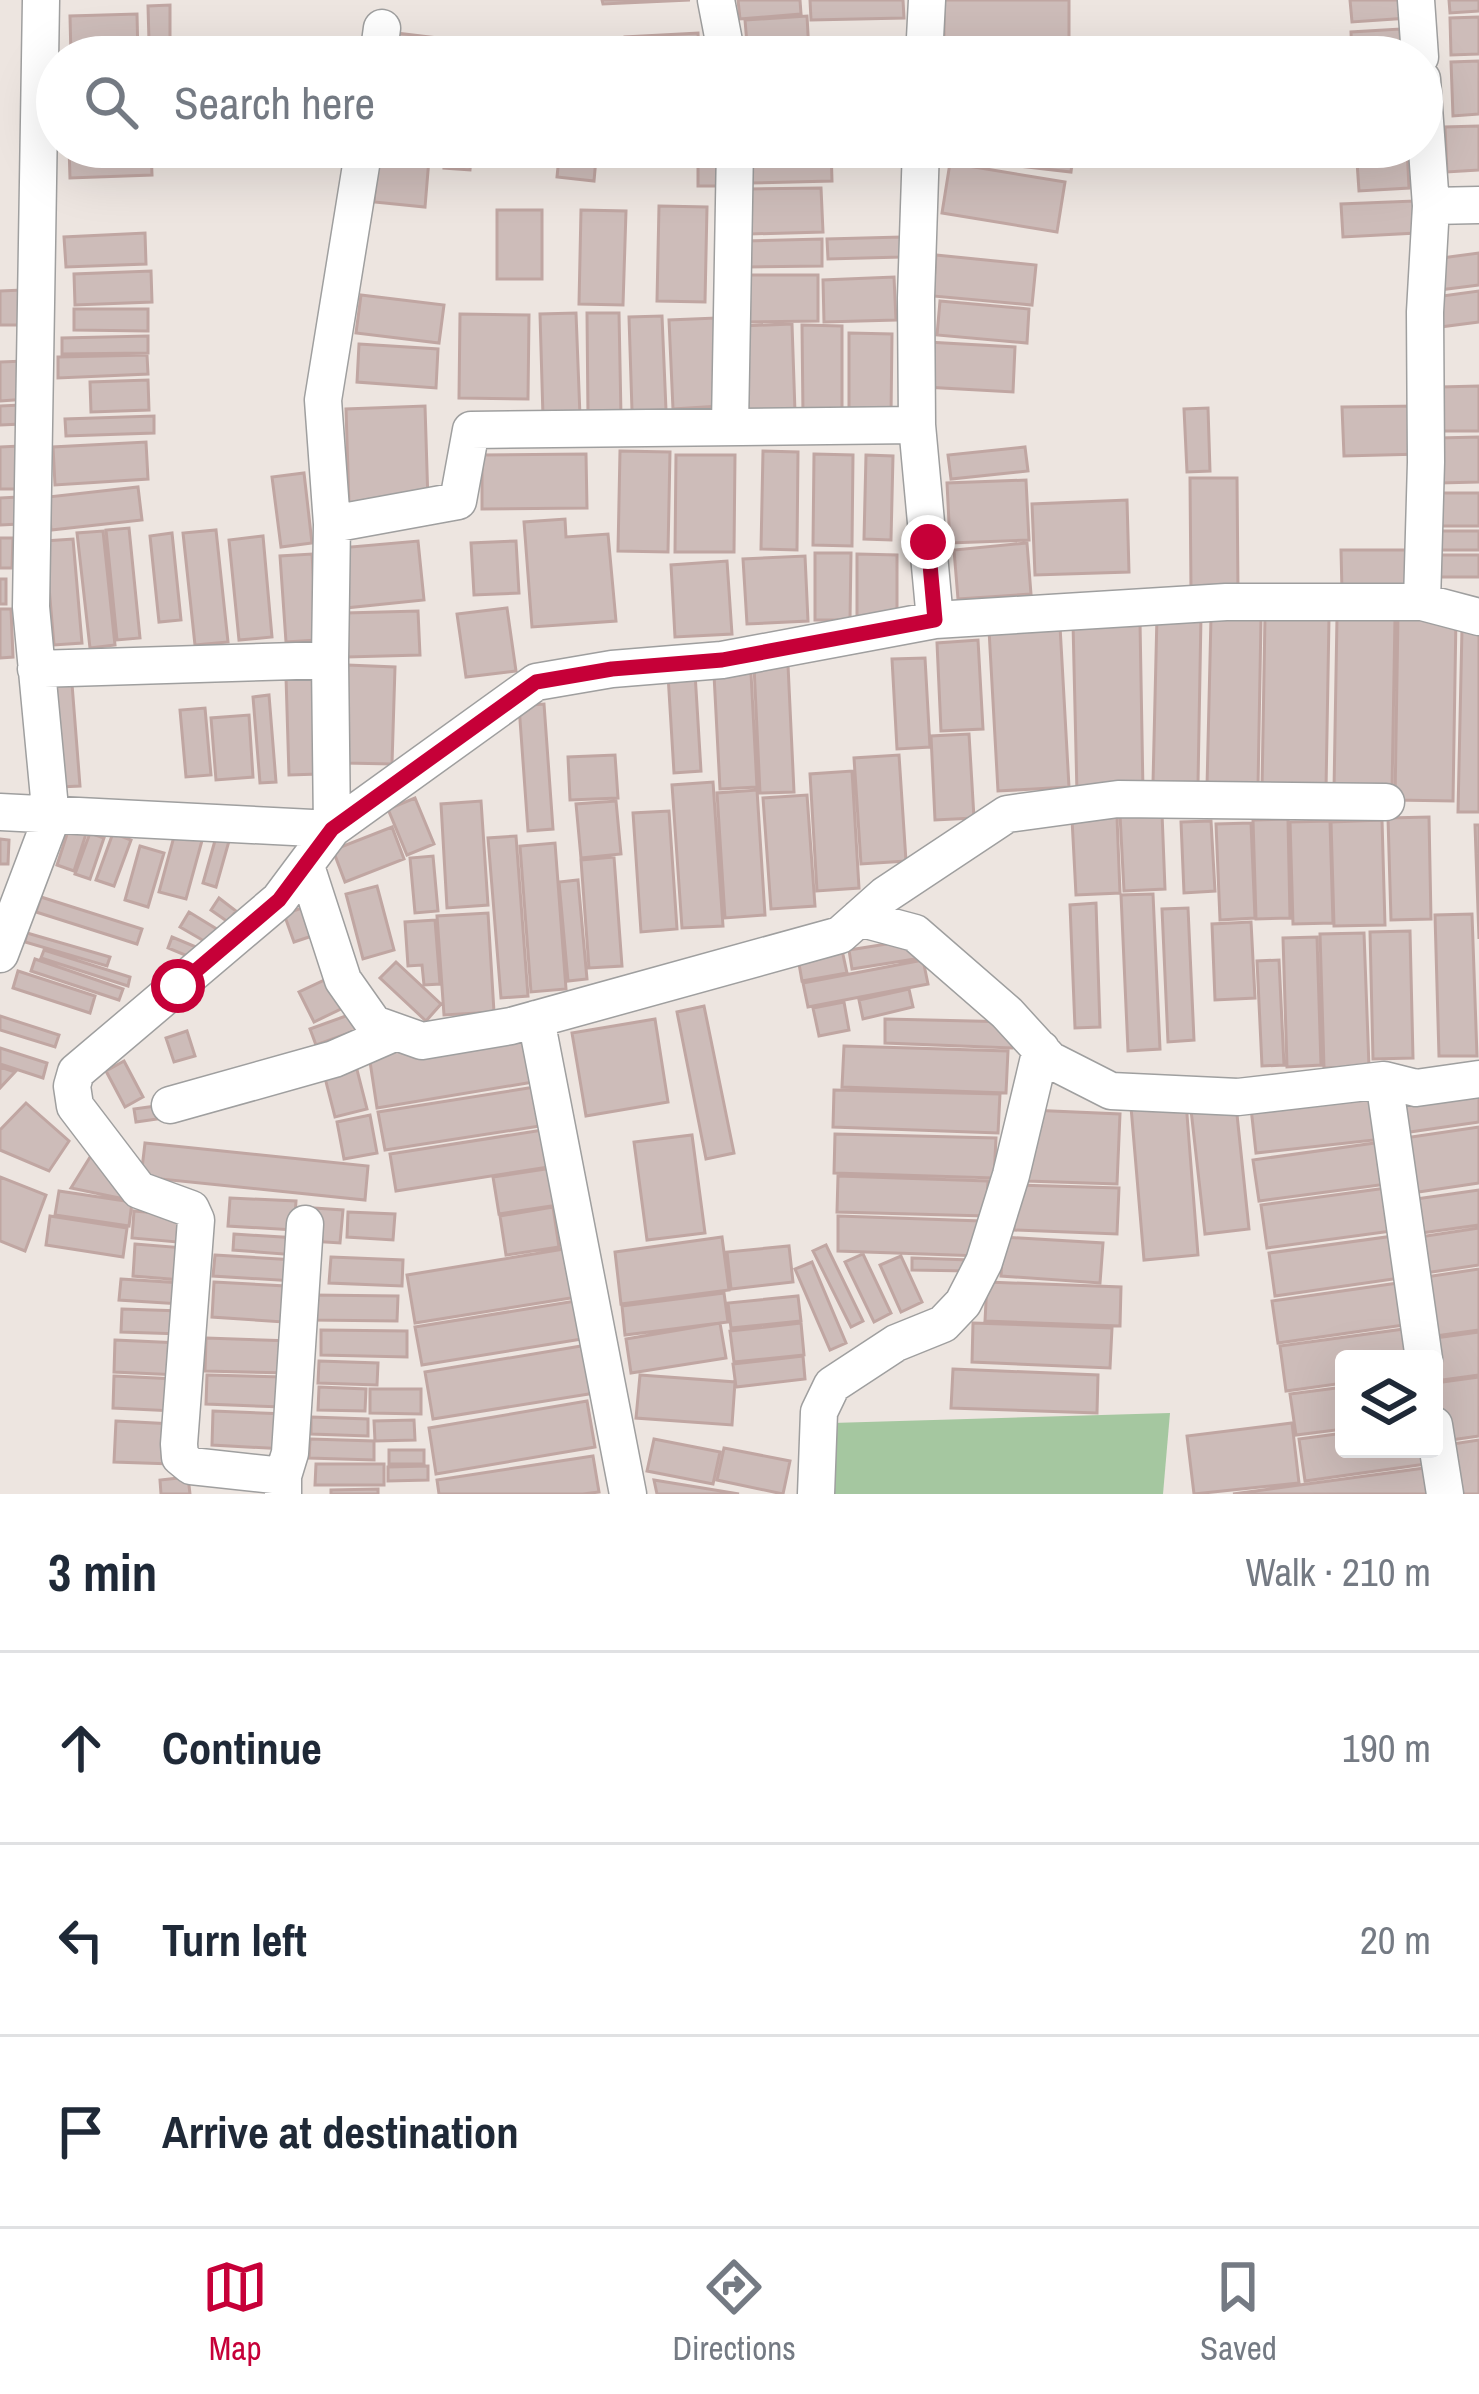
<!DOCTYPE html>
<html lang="en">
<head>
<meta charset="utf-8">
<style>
  body { margin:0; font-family:"Archivo Narrow",sans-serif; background:#f2f2f3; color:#1f2937 }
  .controls { position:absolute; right:36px; bottom:36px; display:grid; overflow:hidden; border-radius:12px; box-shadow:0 12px 48px #0002 }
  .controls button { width:108px; height:108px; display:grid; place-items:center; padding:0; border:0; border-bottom:3px solid #e0e1e3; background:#fff; color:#1f2937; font:60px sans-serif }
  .stop { position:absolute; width:36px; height:36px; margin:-27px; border:9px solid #c60038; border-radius:50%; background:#fff }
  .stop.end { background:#c60038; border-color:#fff; box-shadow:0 3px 12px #0008 }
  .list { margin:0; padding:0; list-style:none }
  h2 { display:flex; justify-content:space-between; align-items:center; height:156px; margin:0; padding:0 48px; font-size:51px }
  h2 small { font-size:39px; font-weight:400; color:#747a83 }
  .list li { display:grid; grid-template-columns:78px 1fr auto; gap:36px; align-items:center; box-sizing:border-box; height:192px; padding:0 48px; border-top:3px solid #e0e1e3 }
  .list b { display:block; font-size:45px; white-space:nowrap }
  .list em { font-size:39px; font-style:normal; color:#747a83 }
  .icon { flex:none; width:66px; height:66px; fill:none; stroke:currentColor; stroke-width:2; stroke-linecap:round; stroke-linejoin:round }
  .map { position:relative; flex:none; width:1479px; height:1494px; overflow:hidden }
  .search { position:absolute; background:#fff; box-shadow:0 12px 48px #0002; left:36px; right:36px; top:36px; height:132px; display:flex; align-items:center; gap:30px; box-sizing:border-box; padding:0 42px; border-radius:66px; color:#747a83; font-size:45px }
  .sheet { height:732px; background:#fff }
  nav { display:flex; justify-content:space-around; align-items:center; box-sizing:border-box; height:168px; border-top:3px solid #e0e1e3; background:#fff; font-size:33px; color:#747a83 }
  nav a { display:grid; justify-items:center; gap:6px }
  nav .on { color:#c60038 }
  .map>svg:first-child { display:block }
  .cemetery { fill:#a5c7a0 }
  .building { fill:#cdbcb9; stroke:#c0a6a2; stroke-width:3 }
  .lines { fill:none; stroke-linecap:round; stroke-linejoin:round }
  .minor-casing { stroke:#9f9f9f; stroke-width:39 }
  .minor { stroke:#fff; stroke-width:36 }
  .route { stroke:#c60038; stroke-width:15 }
</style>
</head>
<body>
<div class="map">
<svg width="1479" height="1494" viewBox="0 0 1479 1494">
  <rect width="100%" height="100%" fill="#ede5e0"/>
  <!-- cemetery -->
  <path class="cemetery" d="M1170 1413 1163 1494H833L832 1423Z"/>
  <!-- building -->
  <path class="building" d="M602 0H690L603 4Z
    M738 0H800L801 14 740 19Z
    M810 0H903L904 18 811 20Z
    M944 0H1069V57H944Z
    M1350 0H1407L1408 18 1352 22Z
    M1449 0H1479V11L1450 13Z
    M170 5V41H149L148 6Z
    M137 14 138 57H71L70 16Z
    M807 16 809 52 748 56 745 20Z
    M1479 17V54L1451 55 1450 18Z
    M1400 29 1401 57H1352L1351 32Z
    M388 32 447 39 445 57H386Z
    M698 33 699 57H626L625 37Z
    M1479 61V114L1453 116 1451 62Z
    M1479 126V170L1447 172 1445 127Z
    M69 147H151L152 175 70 178Z
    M379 147H430L425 207 374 202Z
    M446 147H472L470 170 444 168Z
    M560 147H597L594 181 557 177Z
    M698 147H720V186H698Z
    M749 147H831L832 181 750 183Z
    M950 147H1074L1071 172 948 158Z
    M1356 147H1407L1409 188 1359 191Z
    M950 163 1065 182 1057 232 942 213Z
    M821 188 823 232 750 234 748 189Z
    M1414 201 1416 233 1343 237 1341 204Z
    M659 206 707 207 705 302 657 301Z
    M497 210H542V279H497Z
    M581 210 626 211 623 305 579 304Z
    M145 233 146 264 66 267 64 237Z
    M901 237V257L828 259 827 239Z
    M822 239V266L747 267 746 241Z
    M1479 253V285L1439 290 1434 259Z
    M936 255 1036 265 1032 305 933 296Z
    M151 271 152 302 75 305 74 274Z
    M742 275H818V321L742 322Z
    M894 277 896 320 824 322 823 280Z
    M22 290V325H0V291Z
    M1479 291V322L1440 327 1435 297Z
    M361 295 444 305 439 343 356 333Z
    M940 301 1029 309 1027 343 937 335Z
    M74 309H148V331L74 330Z
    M576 313 580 416 543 417 540 314Z
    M587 313H619L621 416H588Z
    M460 314 529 315 528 399 459 398Z
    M662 316 666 410 632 411 629 317Z
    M716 318 720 406 673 409 669 320Z
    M792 324 795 412 744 414 742 326Z
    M802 325 842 326V415H803Z
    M849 333 892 334 891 416H849Z
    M148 336V353L62 354V338Z
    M927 342 1015 347 1013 392 925 387Z
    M359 344 438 349 436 388 357 382Z
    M147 355 148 374 58 378V357Z
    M25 361 27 399 0 401V362Z
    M148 380 149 410 91 412 90 382Z
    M1479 386V431H1442L1441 387Z
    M21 405V424L0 425V406Z
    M425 406 428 502 349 505 346 409Z
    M1420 406 1421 454 1344 456 1342 407Z
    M1208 408 1210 471 1187 472 1184 409Z
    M154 416V433L66 436 65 419Z
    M1479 437V482L1440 483 1439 438Z
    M146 442 148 479 55 485 53 447Z
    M20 446 21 489H0V447Z
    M1025 447 1028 471 951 479 948 455Z
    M620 451 670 452 668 552 618 551Z
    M763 451 798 452 797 550 761 549Z
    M586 454 587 508 482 509V455Z
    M814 454 853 455 852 546 813 545Z
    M676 455H735L734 552H675Z
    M866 455 893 456 891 540 864 539Z
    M304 473 312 543 281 547 272 477Z
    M1190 478H1237L1238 590 1191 591Z
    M1026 480 1029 540 950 543 947 483Z
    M138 487 142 520 51 530 48 497Z
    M1440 493H1479V526H1440Z
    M18 497 19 524 0 525V498Z
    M1127 500 1129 572 1035 575 1032 504Z
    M565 519 566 537 608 534 616 621 532 627 524 522Z
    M129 528 140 638 117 640 106 530Z
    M216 530 228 642 195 645 183 533Z
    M103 531 115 645 90 648 77 533Z
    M1441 531H1479V550H1440Z
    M172 533 181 620 159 622 150 536Z
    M263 536 272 637 239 640 229 540Z
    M0 538H13L12 568H0Z
    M73 539 82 643 54 645 45 541Z
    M418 541 424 600 345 608 339 548Z
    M516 541 519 593 474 595 471 543Z
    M1027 543 1031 594 958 599 954 550Z
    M1341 550H1418V591H1342Z
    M815 553H851L850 620H815Z
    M312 554 317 640 286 642 280 556Z
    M857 554 897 555V624L857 623Z
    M1438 555H1479V577H1438Z
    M805 556 808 621 747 624 743 559Z
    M727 561 732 634 675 637 671 565Z
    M0 579H6V604H0Z
    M507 608 516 671 466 677 457 614Z
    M0 609H11L13 657 0 658Z
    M418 611 420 655 347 657 346 613Z
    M1157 615 1201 616 1198 784 1153 783Z
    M1398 615 1456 616 1453 801 1395 800Z
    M1265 616 1329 618 1326 790 1262 789Z
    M1211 617 1261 619 1258 788 1207 787Z
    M1337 617 1395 618 1392 792 1334 790Z
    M1140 622 1143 792 1077 794 1073 623Z
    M1060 626 1069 787 998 791 989 630Z
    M1462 628 1479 629V812H1458Z
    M978 640 983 729 941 731 937 643Z
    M925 658 930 747 897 749 892 659Z
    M347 665 395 667 392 764 345 763Z
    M788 665 794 792 760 793 754 666Z
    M695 673 701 771 674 773 668 675Z
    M751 673 757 787 720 789 714 675Z
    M315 676 319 774 289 775 286 677Z
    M72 684 80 786 60 787 52 686Z
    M269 695 276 782 260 783 253 697Z
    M544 704 553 829 528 831 519 706Z
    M205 708 211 775 186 777 180 710Z
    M249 715 253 777 216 780 211 718Z
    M969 734 974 818 935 820 931 736Z
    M615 755 618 798 570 800 568 757Z
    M899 755 906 861 861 864 854 758Z
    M852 771 859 888 817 891 810 774Z
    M713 782 723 926 682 928 672 785Z
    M757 790 765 915 725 918 717 793Z
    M807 795 815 906 771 909 763 798Z
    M415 798 434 844 407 855 388 809Z
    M481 801 488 905 447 908 441 804Z
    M616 801 621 854 581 858 576 804Z
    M669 811 677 929 641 932 633 813Z
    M1162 813 1165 889 1124 891 1120 815Z
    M1117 817 1120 893 1076 895 1072 819Z
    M1429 817 1431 919 1391 920 1388 818Z
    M1288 819 1290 918 1256 919 1253 820Z
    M1382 820 1385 925 1334 926 1331 822Z
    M1211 821 1215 891 1184 893 1181 822Z
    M1330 821 1333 923 1293 924 1290 822Z
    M1251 823 1255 918 1220 920 1216 824Z
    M1475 825H1479V939Z
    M392 827 404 859 345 882 333 850Z
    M69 828 86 834 74 871 57 865Z
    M176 829 203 837 186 899 159 892Z
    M218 830 231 834 216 887 203 883Z
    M90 833 104 838 90 879 75 874Z
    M113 833 131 840 114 886 96 880Z
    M516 836 528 996 501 998 488 838Z
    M0 839 9 840 8 864H0Z
    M555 843 566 989 531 992 520 846Z
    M140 846 164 853 148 907 125 900Z
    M433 856 438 911 415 913 410 858Z
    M614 857 622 966 589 968 581 860Z
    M578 880 587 979 568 981 559 882Z
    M377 886 394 950 363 959 346 894Z
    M1153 894 1160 1049 1128 1051 1121 895Z
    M41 897 142 929 137 944 36 912Z
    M219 898 236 911 228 922 211 910Z
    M1096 903 1100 1027 1075 1028 1070 905Z
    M305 907 315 935 294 942 284 914Z
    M1188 908 1194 1040 1168 1042 1162 909Z
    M189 912 220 931 211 945 180 927Z
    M488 913 494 1012 444 1015 437 916Z
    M1472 914 1477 1056H1439L1435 915Z
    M435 920 440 984 424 985 422 965 408 966 405 922Z
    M1251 922 1255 998 1215 1000 1212 924Z
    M1410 931 1413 1058 1373 1059 1370 932Z
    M27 933 110 957 107 966 25 942Z
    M1364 933 1369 1067 1324 1068 1320 934Z
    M172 937 201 949 197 960 168 948Z
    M1317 937 1321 1065 1287 1067 1283 938Z
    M918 939 921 958 852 969 849 950Z
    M44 950 130 977 128 986 41 958Z
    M842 950 847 973 802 981 798 958Z
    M35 959 123 989 119 1000 31 971Z
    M923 960 928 984 808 1007 803 983Z
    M1279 960 1284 1065 1262 1066 1257 961Z
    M396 962 441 1004 426 1021 380 978Z
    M18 971 95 996 90 1013 13 988Z
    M333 976 347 1006 314 1022 299 992Z
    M909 989 913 1007 863 1019 859 1000Z
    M844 1002 849 1030 819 1036 813 1008Z
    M704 1006 734 1153 706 1159 677 1012Z
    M354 1013 360 1029 316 1045 310 1029Z
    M0 1016 59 1035 55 1047 0 1030Z
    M655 1019 668 1102 586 1116 572 1033Z
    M885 1019 1014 1022 1012 1048 885 1043Z
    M531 1030 539 1081 377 1108 369 1055Z
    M187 1031 195 1056 174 1062 166 1038Z
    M844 1046 1008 1051 1006 1093 842 1087Z
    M0 1048 47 1063 43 1078 0 1064Z
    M354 1058 367 1109 335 1117 322 1066Z
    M124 1061 143 1097 125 1107 106 1071Z
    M0 1067 15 1072 0 1088Z
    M1377 1084 1383 1139 1256 1153 1250 1099Z
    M1479 1084V1122L1403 1133 1398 1096Z
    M541 1086 546 1125 385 1150 378 1112Z
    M834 1090 1000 1094 998 1133 833 1127Z
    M1186 1102 1198 1255 1144 1260 1131 1107Z
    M26 1103 69 1141 49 1171 0 1150V1130Z
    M163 1105 164 1118 136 1122 134 1109Z
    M1236 1105 1249 1229 1205 1234 1191 1110Z
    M1029 1110 1120 1114 1117 1184 1027 1181Z
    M370 1115 377 1153 344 1159 337 1122Z
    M1479 1127V1183L1405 1194 1398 1139Z
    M549 1129 555 1166 396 1191 390 1154Z
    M835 1134 996 1138 994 1178 834 1173Z
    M692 1135 705 1233 647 1240 634 1142Z
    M1382 1142 1387 1184 1259 1201 1253 1160Z
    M145 1143 368 1166 365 1200 141 1177Z
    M95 1149 129 1200 71 1188Z
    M552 1168 558 1205 499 1214 493 1177Z
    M838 1176 988 1181 986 1216 837 1212Z
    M0 1177 46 1195 25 1251 0 1241Z
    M1015 1185 1119 1188 1117 1234 1014 1230Z
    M1394 1187 1399 1230 1267 1248 1261 1205Z
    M1479 1190V1225L1414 1234 1409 1200Z
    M59 1191 132 1202 129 1226 55 1215Z
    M230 1198 296 1201 294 1230 228 1226Z
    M553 1207 559 1247 506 1255 500 1216Z
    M314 1208 343 1210 340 1243 311 1241Z
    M134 1211 191 1216 188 1243 132 1238Z
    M348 1212 395 1214 393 1240 347 1237Z
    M50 1216 127 1228 123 1257 46 1245Z
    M838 1216 981 1221V1256L838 1251Z
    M1479 1228V1265L1418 1274 1413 1238Z
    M234 1234 297 1238 296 1255 233 1250Z
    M1401 1235 1407 1277 1275 1296 1269 1253Z
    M722 1237 729 1290 621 1304 615 1252Z
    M1003 1237 1103 1243 1100 1283 1001 1276Z
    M135 1244 185 1248 182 1280 133 1276Z
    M826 1245 863 1321 851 1327 813 1251Z
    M789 1246 793 1282 731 1289 727 1252Z
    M570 1248 577 1297 415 1323 407 1275Z
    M863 1254 891 1313 874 1322 845 1262Z
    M215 1255 295 1260 294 1281 213 1276Z
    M901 1256 922 1302 901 1312 880 1265Z
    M331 1257 403 1260 402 1286 329 1283Z
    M912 1258 970 1260 969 1271 912 1270Z
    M812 1262 846 1343 830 1350 795 1269Z
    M1479 1269V1330L1428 1337 1419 1278Z
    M121 1279 182 1283 180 1304 119 1300Z
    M214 1282 285 1286 283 1322 212 1317Z
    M987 1282 1121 1287 1120 1326 985 1321Z
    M1405 1282 1411 1324 1278 1343 1272 1301Z
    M724 1293 728 1322 625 1335 622 1306Z
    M312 1295 398 1296 397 1321 311 1320Z
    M798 1296 801 1321 731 1328 728 1303Z
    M582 1300 588 1338 422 1365 415 1327Z
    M122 1309 181 1311V1334L121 1332Z
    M720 1323 726 1358 631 1373 626 1339Z
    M801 1323 804 1355 734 1362 730 1331Z
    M973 1323 1112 1328 1110 1368 972 1362Z
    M1411 1328 1415 1359H1344V1383L1286 1391 1280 1346Z
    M321 1330 407 1331V1357L321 1355Z
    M1479 1332V1375L1435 1381 1434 1359 1428 1339Z
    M206 1338 292 1341 291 1373 205 1371Z
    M115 1340 180 1343 179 1375 114 1372Z
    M587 1345 595 1393 433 1419 425 1372Z
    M803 1356 805 1379 736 1387 733 1364Z
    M319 1361 378 1363 377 1385 318 1383Z
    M953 1369 1098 1375 1097 1413 951 1408Z
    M207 1375 283 1377 282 1407 206 1404Z
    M640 1375 735 1382 732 1425 636 1418Z
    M114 1376 176 1379 174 1411 113 1408Z
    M1479 1377V1436L1444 1441 1435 1383Z
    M319 1387 366 1389 365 1411 318 1410Z
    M1344 1387V1429L1296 1435 1290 1394Z
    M370 1389H421V1414L370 1413Z
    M587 1401 595 1447 436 1474 429 1428Z
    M213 1411 286 1414 285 1449 212 1445Z
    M311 1417 368 1419V1436L311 1434Z
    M414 1420 415 1440 375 1441 374 1421Z
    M116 1421 173 1424 172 1464 114 1462Z
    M1292 1423 1299 1483 1194 1494 1187 1436Z
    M1344 1433V1449H1431L1433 1463 1305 1481 1299 1439Z
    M310 1439 374 1441V1460L309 1458Z
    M654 1439 720 1452 713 1484 647 1471Z
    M1479 1440V1494H1453L1446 1445Z
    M724 1448 790 1461 783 1494 717 1480Z
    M389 1450H424V1464H389Z
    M593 1456 599 1492 583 1494H439L437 1480Z
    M316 1464H384V1485H315Z
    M428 1466V1480L388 1481V1467Z
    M1432 1467 1436 1494H1233Z
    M188 1477 190 1494H161L160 1480Z
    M654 1480 739 1494H657Z
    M378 1489V1494H331V1490Z"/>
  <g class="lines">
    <defs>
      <path id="minor" d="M716 0 727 57
        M1416 0 1420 57
        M378 57 382 28
        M924 57 927 0
        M921 147 916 298 917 425 935 620
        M1431 206 1479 205
        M730 425 735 147
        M332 524 458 501 471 430 917 425
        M1422 602 1426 462 1425 312 1431 206 1422 79
        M36 669 330 660
        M0 812 332 829
        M332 829 330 660 332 524 323 400 364 147
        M306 866 343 980 374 1024 422 1041 511 1026 840 935 885 895 1007 814 1118 799 1386 802
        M859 918 915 933 1007 1013 1050 1060 1111 1091 1238 1097 1384 1080 1416 1088 1479 1079
        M0 954 51 819 31 607 41 0
        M536 1019 628 1494
        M1384 1080 1424 1359
        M170 1105 334 1059 396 1032
        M1434 1425 1445 1494
        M283 1476 191 1466 180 1457 179 1444 196 1220 191 1209 139 1190 75 1106 72 1086 76 1072 279 900 332 829 536 682 612 669 722 660 935 620 1226 602H1422L1479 617
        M283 1494V1476L290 1453 305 1224
        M816 1494 819 1412 832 1385 896 1343 943 1324 963 1303 984 1262 1011 1175 1041 1049"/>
    </defs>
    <!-- minor casing -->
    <use href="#minor" class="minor-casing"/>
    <!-- minor -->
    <use href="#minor" class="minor"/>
  </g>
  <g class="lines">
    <!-- route -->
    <path class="route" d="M178 986 279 900 332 829 536 682 612 669 722 660 935 620 928 542"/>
  </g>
</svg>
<div class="controls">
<button><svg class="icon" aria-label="layers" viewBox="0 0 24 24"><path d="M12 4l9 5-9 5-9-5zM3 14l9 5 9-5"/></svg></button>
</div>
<div class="stop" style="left:178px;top:986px"></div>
<div class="stop end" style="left:928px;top:542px"></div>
<div class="search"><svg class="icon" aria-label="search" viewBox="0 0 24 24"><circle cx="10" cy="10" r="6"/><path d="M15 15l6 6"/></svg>Search here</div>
</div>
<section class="sheet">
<h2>3 min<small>Walk · 210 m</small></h2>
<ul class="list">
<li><svg class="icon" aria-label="ahead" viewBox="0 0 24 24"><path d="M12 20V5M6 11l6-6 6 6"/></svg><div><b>Continue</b></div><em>190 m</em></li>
<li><svg class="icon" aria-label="left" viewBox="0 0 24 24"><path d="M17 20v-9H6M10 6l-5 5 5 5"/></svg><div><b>Turn left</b></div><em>20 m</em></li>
<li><svg class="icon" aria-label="arrive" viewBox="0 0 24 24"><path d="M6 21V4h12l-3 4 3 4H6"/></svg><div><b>Arrive at destination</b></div></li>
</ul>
</section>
<nav>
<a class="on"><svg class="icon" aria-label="map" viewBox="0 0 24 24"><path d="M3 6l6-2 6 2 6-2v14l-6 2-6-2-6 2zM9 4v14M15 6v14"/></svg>Map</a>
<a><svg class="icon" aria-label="directions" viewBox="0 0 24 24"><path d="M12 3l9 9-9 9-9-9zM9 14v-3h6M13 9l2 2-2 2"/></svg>Directions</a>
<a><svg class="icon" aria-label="saved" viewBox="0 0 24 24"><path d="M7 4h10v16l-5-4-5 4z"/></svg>Saved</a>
</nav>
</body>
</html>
